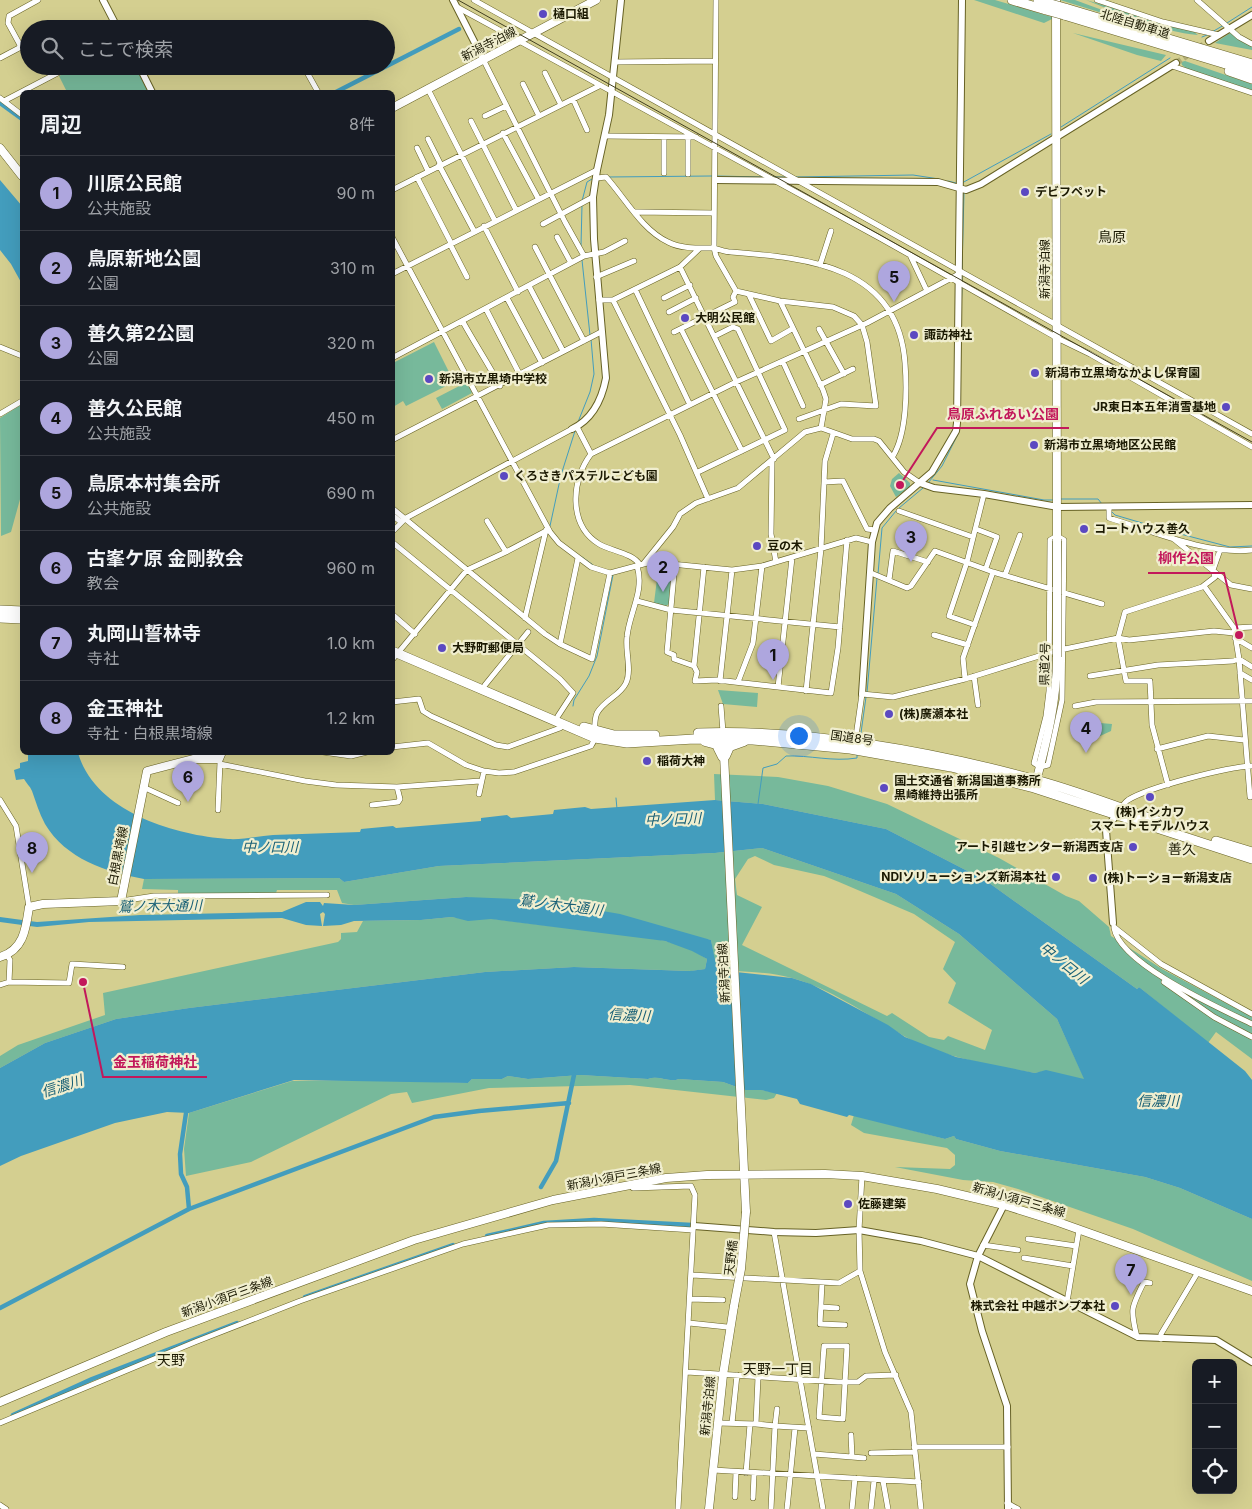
<!DOCTYPE html>
<html lang="ja">
<head>
<meta charset="utf-8">
<style>
  body { margin:0; font-family:Inter,"Noto Sans JP",sans-serif; background:#20242c; color:#f1f3f6 }
  .controls { position:absolute; right:15px; bottom:15px; display:grid; overflow:hidden; border-radius:8px; box-shadow:0 5px 20px #0002 }
  .controls button { width:45px; height:45px; display:grid; place-items:center; padding:0; border:0; border-bottom:1px solid #363941; background:#171b24; color:#f1f3f6; font:25px sans-serif }
  .you { position:absolute; left:798px; top:735px; width:18px; height:18px; margin:-12px; border:4px solid #fff; border-radius:50%; background:#1a73e8; box-shadow:0 0 0 8px #1a73e833 }
  .badge { display:grid; place-items:center; width:32px; height:32px; border-radius:50%; background:#aea6de; color:#111; font-size:16px; font-weight:700 }
  .pin { position:absolute; translate:-50% -41px; filter:drop-shadow(0 1px 2px #0008) }
  .pin::after { content:''; position:absolute; top:26px; width:18px; height:15px; background:inherit; clip-path:polygon(0 0,100% 0,50% 100%) }
  .list { margin:0; padding:0; list-style:none }
  h2 { display:flex; justify-content:space-between; align-items:center; height:65px; margin:0; padding:0 20px; font-size:21px }
  h2 small { font-size:16px; font-weight:400; color:#9ea1a6 }
  .list li { display:grid; grid-template-columns:32px 1fr auto; gap:15px; align-items:center; box-sizing:border-box; height:75px; padding:0 20px; border-top:1px solid #363941 }
  .list b { display:block; font-size:19px; white-space:nowrap }
  .list p { margin:0; font-size:16px; white-space:nowrap; color:#9ea1a6 }
  .list em { font-size:16px; font-style:normal; color:#9ea1a6 }
  .icon { flex:none; width:28px; height:28px; fill:none; stroke:currentColor; stroke-width:2; stroke-linecap:round; stroke-linejoin:round }
  .map { position:relative; flex:none; width:1252px; height:1509px; overflow:hidden }
  .search { position:absolute; background:#171b24; box-shadow:0 5px 20px #0002; left:20px; top:20px; width:375px; height:55px; display:flex; align-items:center; gap:12px; box-sizing:border-box; padding:0 18px; border-radius:28px; color:#9ea1a6; font-size:19px }
  .panel { position:absolute; background:#171b24; box-shadow:0 5px 20px #0002; left:20px; top:90px; width:375px; height:665px; border-radius:8px }
  .map>svg:first-child { display:block }
  .green { fill:#77b99b; fill-rule:evenodd }
  .water { fill:#439dbd }
  .lines { fill:none; stroke-linecap:round; stroke-linejoin:round }
  .stream { stroke:#439dbd; stroke-width:1 }
  .canal { stroke:#439dbd; stroke-width:4.5 }
  .tertiary-tunnel { stroke:#afab74; stroke-width:6; stroke-dasharray:6 3; stroke-linecap:butt }
  .minor-casing { stroke:#676225; stroke-width:6 }
  .tertiary-casing { stroke:#676225; stroke-width:8 }
  .secondary-casing { stroke:#676225; stroke-width:9 }
  .primary-casing { stroke:#676225; stroke-width:9 }
  .trunk-casing { stroke:#676225; stroke-width:10 }
  .motorway-casing { stroke:#676225; stroke-width:10 }
  .minor { stroke:#fff; stroke-width:5 }
  .tertiary { stroke:#fff; stroke-width:6 }
  .secondary { stroke:#fff; stroke-width:8 }
  .primary { stroke:#fff; stroke-width:8 }
  .trunk { stroke:#fff; stroke-width:9 }
  .motorway { stroke:#fff; stroke-width:9 }
  .rail { stroke:#413e1f; stroke-width:1 }
  .primary-bridge-casing { stroke:#676225; stroke-width:9; stroke-linecap:butt }
  .motorway-bridge-casing { stroke:#676225; stroke-width:10; stroke-linecap:butt }
  .primary-bridge { stroke:#fff; stroke-width:8 }
  .motorway-bridge { stroke:#fff; stroke-width:9 }
  .poi-dot { fill:#5b49c1; stroke:#f0eecf; stroke-width:2 }
  .labels { text-anchor:middle; stroke-width:4.5; stroke-linejoin:round; paint-order:stroke }
  .poi-label { font-size:12px; font-weight:bold; fill:#1b1902; stroke:#f0eecf; text-anchor:start }
  .street-label { font-size:12px; fill:#1b1902; stroke:#f0eecf }
  .neighbourhood-label { font-size:14px; fill:#1b1902; stroke:#f0eecf }
  .water-label { font-size:14px; font-style:italic; fill:#175f75; stroke:#f0eecf }
  .leader { fill:none; stroke:#c2185b; stroke-width:2 }
  .callout-dot { fill:#c2185b; stroke:#f0eecf; stroke-width:2 }
  .callout-label { font-size:14px; text-anchor:middle; font-weight:bold; fill:#c2185b; stroke:#f0eecf; stroke-width:4.5; stroke-linejoin:round; paint-order:stroke }
</style>
</head>
<body>
<div class="map">
<svg width="1252" height="1509" viewBox="0 0 1252 1509">
  <rect width="100%" height="100%" fill="#d4cf90"/>
  <!-- green -->
  <path class="green" d="M974 0H995L1052 17V19L1044 23Z
    M1060 0H1075L1154 29Z
    M1086 0 1193 31 1198 35C1161 32 1122 14 1086 0Z
    M1073 33 1166 55 1161 61 1137 55Z
    M1230 33 1252 46V50L1215 43Z
    M1185 61 1252 84V91L1187 69 1182 65 1181 62Z
    M79 66H136L149 92H67L59 76Z
    M434 342 454 382 406 406 403 401 393 407V363Z
    M467 382 472 393 442 409 436 398Z
    M22 404V492L11 532 1 536 0 418Z
    M899 473 910 483V487L896 497 890 486 892 479Z
    M657 579 671 581 669 604 666 606 654 603Z
    M718 690 758 693 757 707 723 704Z
    M1088 722 1112 724 1111 731 1098 737 1086 736Z
    M714 774 778 777 828 786 887 804 999 858 1066 896 1079 901 1109 927 1111 936 1162 969 1252 1017V1059L1216 1032 1208 1043 1139 987 1137 989 985 880 886 829 763 804 715 800Z
    M762 848 896 894 959 934 1057 1019 1085 1080 1046 1071 1035 1073C994 1066 940 1057 904 1036 871 1017 828 987 792 978 768 971 741 972 716 970L711 940 466 897 354 905 342 903 337 890H277L276 893H178V890L142 889 144 879 339 878 344 882 439 866 715 853ZM755 856 774 865 824 876 839 882 914 914 955 942 943 969 956 983 948 1003 992 1030 985 1050 948 1036 944 1040 929 1037 892 1013 887 1016 742 945 762 907 737 895 735 879 748 859Z
    M452 917C467 920 479 918 494 919 513 921 532 924 551 926 595 931 672 933 707 959L705 969 691 971 574 967 485 972 189 1008 116 1019 45 1043 0 1068V1056L18 1045 105 1015 103 993 338 942 341 939V933L357 932 363 921 421 920Z
    M580 1075 648 1079C659 1075 669 1083 679 1079L723 1082 745 1090H761L777 1093 774 1098 766 1100 630 1085 489 1088 412 1103 407 1092 391 1094 251 1162 186 1176 184 1149 189 1113 292 1081 376 1080 468 1083 472 1079H502L508 1076 528 1079Z
    M854 1115 945 1139 954 1136 956 1139 1000 1151 1145 1177 1180 1188 1252 1219V1281L1133 1229 1018 1189 993 1182 963 1180 895 1167 950 1169 955 1165V1155L947 1148 864 1133 851 1125Z"/>
  <!-- water -->
  <path class="water" d="M0 180 22 206V284L11 264 0 250Z
    M28 753H78C95 811 173 835 228 839 243 840 258 836 273 835 302 834 331 833 360 832L361 829 393 826 396 828 481 821V818L507 815 511 818 553 814 554 810 585 807 591 809 715 800 763 804 886 829 985 880 1137 989 1139 987 1245 1071 1252 1080V1219L1180 1188 1145 1177 1000 1151 956 1139 954 1136 945 1139 849 1115 847 1117 800 1104 797 1099 761 1090H745L723 1082 679 1079C669 1083 659 1075 648 1079L580 1075 528 1079 508 1076 502 1079H472L468 1083 294 1080 189 1113 167 1112 115 1123 21 1156 0 1166V1068L45 1043 116 1019 189 1008 485 972 574 967 690 971 705 969 707 959 692 951 665 941 491 919 468 921 452 917 421 920 354 921 341 925 323 926 325 914 323 912 320 914 322 926 306 925 282 918 89 922 37 927 0 922V917L37 922 140 915 282 912 306 902H320L323 906 324 903 354 905 466 897 538 900 620 914 711 940 717 970 792 978 811 984 888 1025 905 1037 956 1057 1035 1073 1046 1070 1084 1079 1057 1019 959 934 896 894 762 848 715 853 439 866 344 882 339 878 144 879C106 872 66 859 45 824 39 813 36 802 32 791 30 786 26 783 24 779L16 780 14 770 20 768V763L28 761Z"/>
  <g class="lines">
    <!-- stream -->
    <path class="stream" d="M1227 23 1252 7
      M1212 32 1224 25
      M1202 37 1207 35
      M1061 127 1170 58
      M716 176 762 177
      M608 177 712 176
      M773 177H787
      M796 177 913 175 939 179
      M948 181 956 183
      M962 183 1051 134
      M582 201 587 182 592 179
      M581 246 582 205
      M582 260 590 335
      M962 270 964 192
      M962 283V274
      M961 313 962 287
      M578 422 590 392 594 374 591 339
      M933 480 1044 500H1054
      M928 483 942 466 958 434
      M1061 499H1098L1102 504
      M899 508 923 488
      M1111 511 1115 515 1159 528
      M550 526 561 475 575 431
      M1169 531 1230 547 1252 546
      M582 557 593 565
      M878 574 882 528 896 511
      M867 693 877 578
      M573 706 574 700 589 676 597 656 613 575
      M860 740 866 697
      M616 798 617 809
      M758 804 763 768 777 764 786 756C809 755 833 762 857 758V754"/>
    <!-- canal -->
    <path class="canal" d="M336 92 459 29
      M0 103 22 119
      M541 1187 556 1161 574 1075
      M189 1209 434 1117 479 1111 569 1103
      M487 1236 544 1223 594 1220 692 1225
      M305 1297 453 1245
      M0 1308 189 1209 187 1187 181 1174 180 1154 186 1113
      M13 1415 92 1379 237 1323"/>
    <!-- tertiary-tunnel -->
    <path class="tertiary-tunnel" d="M1176 63 1209 41"/>
    <defs>
      <path id="minor" d="M474 0 1252 434
        M716 0 714 248 716 256 736 291 780 301 833 307 854 316 862 325 867 342 876 406 841 404 799 419
        M1097 0 1163 22 1219 35
        M1197 0 1239 37 1252 44
        M457 7 880 238 1057 338 1090 354 1252 447
        M0 58 19 48 20 45 8 23 9 16 38 0
        M483 59 565 222 584 256
        M615 62 714 61
        M1172 66 1252 93
        M304 67 318 92
        M545 73 561 105
        M523 84 539 116
        M429 91 495 221
        M0 98 22 115
        M573 99 587 130
        M4 101 71 66
        M485 116 506 106
        M471 121 516 210
        M503 133 538 198
        M605 136 696 137
        M428 139 441 165
        M417 148 428 171
        M439 165 474 231
        M664 173V138
        M688 174V138
        M417 177 451 243
        M597 178 606 177C625 198 642 230 668 242 681 249 699 248 713 248 719 249 725 252 731 252 809 258 898 266 905 363 907 389 907 433 893 456
        M392 190 599 86
        M635 212 714 213
        M543 224 593 197
        M484 226 518 292
        M392 237 550 532 559 543 591 567 610 573 651 562 732 570 762 566 856 538 872 542
        M557 237 571 263
        M450 244 467 277
        M535 247 584 341
        M910 255 927 291
        M820 265 831 231
        M680 267 774 459
        M392 274 597 170
        M596 277 634 261
        M529 286 563 351
        M635 289 690 405
        M749 295 771 341 792 329
        M507 298 542 363
        M664 298 690 285
        M599 300H613L680 267 699 249
        M613 300 680 435 708 499
        M780 301 823 390 826 399 821 428
        M486 309 520 375
        M669 312 696 298
        M463 322C475 344 488 363 500 386
        M681 329 742 451
        M819 329 844 374
        M674 332 735 302 733 297 736 291
        M0 347 22 356
        M392 358 584 256 604 252 625 241
        M783 362 803 406
        M820 385 853 369
        M0 414 22 401
        M577 427 591 454
        M392 440 601 332
        M772 462 771 534 776 562
        M698 472 785 430 738 329 733 327 715 336
        M824 482 843 481 867 529 875 530
        M1109 507V518C1152 531 1207 555 1252 550
        M392 508 545 634 560 644 592 659 610 573
        M899 511 973 537
        M392 515 401 522
        M487 521 506 552
        M976 529 997 537 986 568
        M392 532 406 518 572 429
        M1057 536 1064 540 1062 700 1048 765 1040 767 1034 763 1046 716 1049 691 1050 540Z
        M1170 536 1231 585 1252 589
        M392 542 560 679 573 693 558 716
        M644 563 673 527 680 514 696 503 738 488 805 432 821 428 852 439H874L879 441 904 472 920 483
        M675 563 667 652 674 655V659L694 666 697 672 695 681 717 680 831 693 838 648 847 540
        M640 565C633 553 611 551 599 544 568 525 571 480 591 454L736 382 867 323 959 274
        M993 572 1102 604
        M871 573 907 588 911 586 935 551 993 572 963 658 965 679
        M1005 575 1020 535
        M889 580 893 551 928 562
        M1204 586 1234 628 1239 659 1250 797 1252 796
        M637 601 671 610 840 627
        M392 614 415 634
        M525 618 546 530
        M975 625 949 616 967 562 984 494
        M1234 628 1252 627
        M934 635 968 645
        M1235 638 1252 648
        M560 644 578 558
        M1060 650 1118 638 1125 612 1202 587 1215 577 1213 570 1220 550
        M392 660 467 570 506 552 546 531
        M694 666 704 567
        M1240 673 1252 680
        M974 676 978 705
        M1090 676 1158 665 1233 661 1239 659 1252 667
        M720 681 732 570
        M738 682 753 643 762 566
        M485 685 528 632
        M778 687 792 558
        M806 691 821 549 825 461 833 434
        M392 702 419 699 423 711 431 716 496 745 508 747 560 728 563 725
        M721 706 723 732
        M1075 706 1096 702 1252 701
        M855 743 862 694 893 697 965 679 1052 652
        M392 747 428 743 466 765 484 771 499 773 514 772 591 746C598 737 592 724 597 713 604 700 620 696 626 683 632 670 625 651 627 637 629 613 645 591 637 566
        M1157 749 1208 736 1244 740
        M323 752 351 756 367 752
        M220 764 305 781 336 785 397 787 480 781
        M1168 785 1152 725 1150 681H1126L1118 638 1129 640 1214 631 1234 633
        M143 787 178 803
        M479 794 484 771
        M0 800 16 826 29 907
        M372 805 398 802 400 799 397 787
        M1121 809C1123 805 1125 802 1128 800 1149 787 1227 767 1252 766
        M218 810 220 762
        M121 901 154 896 327 895
        M1114 927 1161 964 1252 1014
        M1114 928C1120 964 1219 1008 1252 1024
        M7 955 10 960 9 982
        M1164 982 1214 1017 1252 1037
        M0 985 9 982 69 983 72 964 123 967
        M862 1176 859 1230 860 1271 885 1352 911 1412 921 1509
        M633 1188 691 1186 695 1195 678 1509
        M774 1232 823 1509
        M1028 1239 1076 1246
        M983 1245 1018 1250
        M1024 1258 1073 1266
        M692 1275 839 1283 860 1271
        M822 1283 820 1324 845 1325
        M690 1299 723 1300
        M1067 1302 1079 1230
        M821 1307 837 1308
        M689 1323 727 1327
        M1137 1337C1130 1309 1131 1308 1144 1282L1150 1283
        M1161 1339V1334L1198 1272
        M824 1346H847L843 1419 819 1417Z
        M687 1372 838 1382H858L866 1376 896 1375
        M0 1423 195 1342 300 1301 463 1244 548 1225 601 1224 693 1230
        M718 1423 756 1424 758 1377
        M732 1423 737 1375
        M756 1424 775 1426 777 1409
        M914 1447H1008
        M871 1453 915 1452
        M814 1454 852 1457 851 1435
        M852 1457 864 1458
        M713 1470 919 1482
        M746 1473 750 1424
        M883 1481 888 1509
        M735 1497 736 1472
        M753 1498 754 1474
        M1007 1503 1018 1509
        M0 1505 6 1509
        M771 1509 775 1426 809 1428
        M787 1509 795 1428
        M852 1509 855 1478
        M871 1509 874 1481"/>
      <path id="tertiary" d="M103 0 118 29
        M453 0 483 59
        M1209 41 1252 15
        M139 66 152 92
        M716 180 938 182 966 190 981 184 1176 63
        M572 429C593 419 602 399 606 378L594 239 593 197 597 170 609 115 621 0
        M920 483 934 488 984 494 1058 507 1252 505
        M862 694 872 542 877 523 890 508 932 472 956 431 957 423 962 0
        M1113 923 1106 830 1118 812
        M1004 1205 978 1256 970 1284 982 1331 1007 1406 1008 1509
        M694 1226 774 1232 816 1233 859 1230 921 1241 978 1256 1138 1337 1216 1340 1252 1362"/>
      <path id="secondary" d="M0 957C24 950 26 928 29 907L43 904 121 901 147 771 193 759H219L222 752"/>
      <path id="primary" d="M1056 0 1057 539
        M392 108 596 0
        M0 148 22 176
        M723 734 746 1212
        M705 742 716 745 722 757
        M726 756 730 747 744 742
        M1035 786C1046 743 1057 702 1057 657
        M0 1402 166 1332 414 1240 553 1200 666 1178 707 1175 825 1174 862 1176 937 1189 1004 1205 1058 1222 1252 1291
        M709 1509 723 1375 734 1306"/>
      <path id="trunk" d="M0 610 22 611
        M0 618 22 619
        M392 651 595 738 627 743 694 739 753 740 850 749 951 767 1034 788 1252 859
        M584 727 614 735H655
        M698 733C807 729 931 751 1036 780 1077 791 1118 807 1158 821
        M1216 841 1252 852"/>
      <path id="motorway" d="M1012 0 1046 10
        M1038 0 1047 3
        M1065 8 1252 64
        M1064 15 1252 72
        M1229 71 1252 79"/>
    </defs>
    <!-- minor casing -->
    <use href="#minor" class="minor-casing"/>
    <!-- tertiary casing -->
    <use href="#tertiary" class="tertiary-casing"/>
    <!-- secondary casing -->
    <use href="#secondary" class="secondary-casing"/>
    <!-- primary casing -->
    <use href="#primary" class="primary-casing"/>
    <!-- trunk casing -->
    <use href="#trunk" class="trunk-casing"/>
    <!-- motorway casing -->
    <use href="#motorway" class="motorway-casing"/>
    <!-- minor -->
    <use href="#minor" class="minor"/>
    <!-- tertiary -->
    <use href="#tertiary" class="tertiary"/>
    <!-- secondary -->
    <use href="#secondary" class="secondary"/>
    <!-- primary -->
    <use href="#primary" class="primary"/>
    <!-- trunk -->
    <use href="#trunk" class="trunk"/>
    <!-- motorway -->
    <use href="#motorway" class="motorway"/>
    <!-- rail -->
    <path class="rail" d="M458 0 1252 442"/>
    <defs>
      <path id="primary-bridge" d="M1057 539V657
        M734 1306 741 1269 746 1212"/>
      <path id="motorway-bridge" d="M1047 3 1065 8
        M1046 10 1064 15"/>
    </defs>
    <!-- primary-bridge casing -->
    <use href="#primary-bridge" class="primary-bridge-casing"/>
    <!-- motorway-bridge casing -->
    <use href="#motorway-bridge" class="motorway-bridge-casing"/>
    <!-- primary-bridge -->
    <use href="#primary-bridge" class="primary-bridge"/>
    <!-- motorway-bridge -->
    <use href="#motorway-bridge" class="motorway-bridge"/>
  </g>
  <!-- markers -->
  <g class="poi-dot">
    <circle cx="543" cy="14" r="5"/>
    <circle cx="1025" cy="192" r="5"/>
    <circle cx="685" cy="318" r="5"/>
    <circle cx="914" cy="335" r="5"/>
    <circle cx="1035" cy="373" r="5"/>
    <circle cx="429" cy="379" r="5"/>
    <circle cx="1226" cy="407" r="5"/>
    <circle cx="1034" cy="445" r="5"/>
    <circle cx="504" cy="476" r="5"/>
    <circle cx="1084" cy="529" r="5"/>
    <circle cx="757" cy="546" r="5"/>
    <circle cx="442" cy="648" r="5"/>
    <circle cx="889" cy="714" r="5"/>
    <circle cx="647" cy="761" r="5"/>
    <circle cx="884" cy="788" r="5"/>
    <circle cx="1150" cy="797" r="5"/>
    <circle cx="1133" cy="847" r="5"/>
    <circle cx="1056" cy="877" r="5"/>
    <circle cx="1093" cy="878" r="5"/>
    <circle cx="848" cy="1204" r="5"/>
    <circle cx="1115" cy="1306" r="5"/>
  </g>
  <g class="labels">
    <!-- poi labels -->
    <g class="poi-label">
      <text x="553" y="18">樋口組</text>
      <text x="1035" y="196">デビフペット</text>
      <text x="695" y="322">大明公民館</text>
      <text x="924" y="339">諏訪神社</text>
      <text x="1045" y="377">新潟市立黒埼なかよし保育園</text>
      <text x="439" y="383">新潟市立黒埼中学校</text>
      <text x="1216" y="411" text-anchor="end">JR東日本五年消雪基地</text>
      <text x="1044" y="449">新潟市立黒埼地区公民館</text>
      <text x="514" y="480">くろさきパステルこども園</text>
      <text x="1094" y="533">コートハウス善久</text>
      <text x="767" y="550">豆の木</text>
      <text x="452" y="652">大野町郵便局</text>
      <text x="899" y="718">(株)廣瀬本社</text>
      <text x="657" y="765">稲荷大神</text>
      <text x="894" y="785">国土交通省 新潟国道事務所<tspan x="894" dy="14">黒崎維持出張所</tspan></text>
      <text x="1150" y="816" text-anchor="middle">(株)イシカワ<tspan x="1150" dy="14">スマートモデルハウス</tspan></text>
      <text x="1123" y="851" text-anchor="end">アート引越センター新潟西支店</text>
      <text x="1046" y="881" text-anchor="end">NDIソリューションズ新潟本社</text>
      <text x="1103" y="882">(株)トーショー新潟支店</text>
      <text x="858" y="1208">佐藤建築</text>
      <text x="1105" y="1310" text-anchor="end">株式会社 中越ポンプ本社</text>
    </g>
    <!-- street labels -->
    <g class="street-label">
      <text transform="translate(1135 24) rotate(17)" y="4">北陸自動車道</text>
      <text transform="translate(489 44) rotate(-27)" y="4">新潟寺泊線</text>
      <text transform="translate(1045 269) rotate(-90)" y="4">新潟寺泊線</text>
      <text transform="translate(1045 664) rotate(-89)" y="4">県道2号</text>
      <text transform="translate(852 738) rotate(8)" y="4">国道8号</text>
      <text transform="translate(118 856) rotate(-79)" y="4">白根黒埼線</text>
      <text transform="translate(724 973) rotate(-93)" y="4">新潟寺泊線</text>
      <text transform="translate(614 1177) rotate(-11)" y="4">新潟小須戸三条線</text>
      <text transform="translate(1019 1200) rotate(16)" y="4">新潟小須戸三条線</text>
      <text transform="translate(731 1258) rotate(-83)" y="4">天野橋</text>
      <text transform="translate(227 1297) rotate(-20)" y="4">新潟小須戸三条線</text>
      <text transform="translate(708 1406) rotate(-84)" y="4">新潟寺泊線</text>
    </g>
    <!-- neighbourhood labels -->
    <g class="neighbourhood-label">
      <text x="1112" y="242">鳥原</text>
      <text x="1182" y="854">善久</text>
      <text x="171" y="1365">天野</text>
      <text x="778" y="1374">天野一丁目</text>
    </g>
    <!-- water labels -->
    <g class="water-label">
      <text transform="translate(673 819) rotate(-2)" y="5">中ノ口川</text>
      <text x="270" y="852">中ノ口川</text>
      <text transform="translate(561 905) rotate(7)" y="5">鷲ノ木大通川</text>
      <text transform="translate(160 906) rotate(-1)" y="5">鷲ノ木大通川</text>
      <text transform="translate(1064 963) rotate(39)" y="5">中ノ口川</text>
      <text transform="translate(629 1015) rotate(3)" y="5">信濃川</text>
      <text transform="translate(62 1086) rotate(-18)" y="5">信濃川</text>
      <text x="1158" y="1106">信濃川</text>
    </g>
  </g>
  <!-- callouts -->
  <path class="leader" d="M900 485L937 428H1069M1239 635L1224 573H1148M83 982L103 1077H207"/>
  <g class="callout-dot">
    <circle cx="900" cy="485" r="5"/>
    <circle cx="1239" cy="635" r="5"/>
    <circle cx="83" cy="982" r="5"/>
  </g>
  <g class="callout-label">
    <text x="1003" y="419">鳥原ふれあい公園</text>
    <text x="1186" y="563">柳作公園</text>
    <text x="155" y="1067">金玉稲荷神社</text>
  </g>
</svg>
<div class="controls">
<button>+</button>
<button>−</button>
<button><svg class="icon" aria-label="locate" viewBox="0 0 24 24"><circle cx="12" cy="12" r="6"/><path d="M12 2v4M12 18v4M2 12h4M18 12h4"/></svg></button>
</div>
<div class="you"></div>
<div class="pin badge" style="left:773px;top:680px">1</div>
<div class="pin badge" style="left:663px;top:592px">2</div>
<div class="pin badge" style="left:911px;top:562px">3</div>
<div class="pin badge" style="left:1086px;top:753px">4</div>
<div class="pin badge" style="left:894px;top:302px">5</div>
<div class="pin badge" style="left:188px;top:802px">6</div>
<div class="pin badge" style="left:1131px;top:1295px">7</div>
<div class="pin badge" style="left:32px;top:873px">8</div>
<div class="search"><svg class="icon" aria-label="search" viewBox="0 0 24 24"><circle cx="10" cy="10" r="6"/><path d="M15 15l6 6"/></svg>ここで検索</div>
<section class="panel">
<h2>周辺<small>8件</small></h2>
<ul class="list">
<li><span class="badge">1</span><div><b>川原公民館</b><p>公共施設</p></div><em>90 m</em></li>
<li><span class="badge">2</span><div><b>鳥原新地公園</b><p>公園</p></div><em>310 m</em></li>
<li><span class="badge">3</span><div><b>善久第2公園</b><p>公園</p></div><em>320 m</em></li>
<li><span class="badge">4</span><div><b>善久公民館</b><p>公共施設</p></div><em>450 m</em></li>
<li><span class="badge">5</span><div><b>鳥原本村集会所</b><p>公共施設</p></div><em>690 m</em></li>
<li><span class="badge">6</span><div><b>古峯ケ原 金剛教会</b><p>教会</p></div><em>960 m</em></li>
<li><span class="badge">7</span><div><b>丸岡山誓林寺</b><p>寺社</p></div><em>1.0 km</em></li>
<li><span class="badge">8</span><div><b>金玉神社</b><p>寺社 · 白根黒埼線</p></div><em>1.2 km</em></li>
</ul>
</section>
</div>
</body>
</html>
